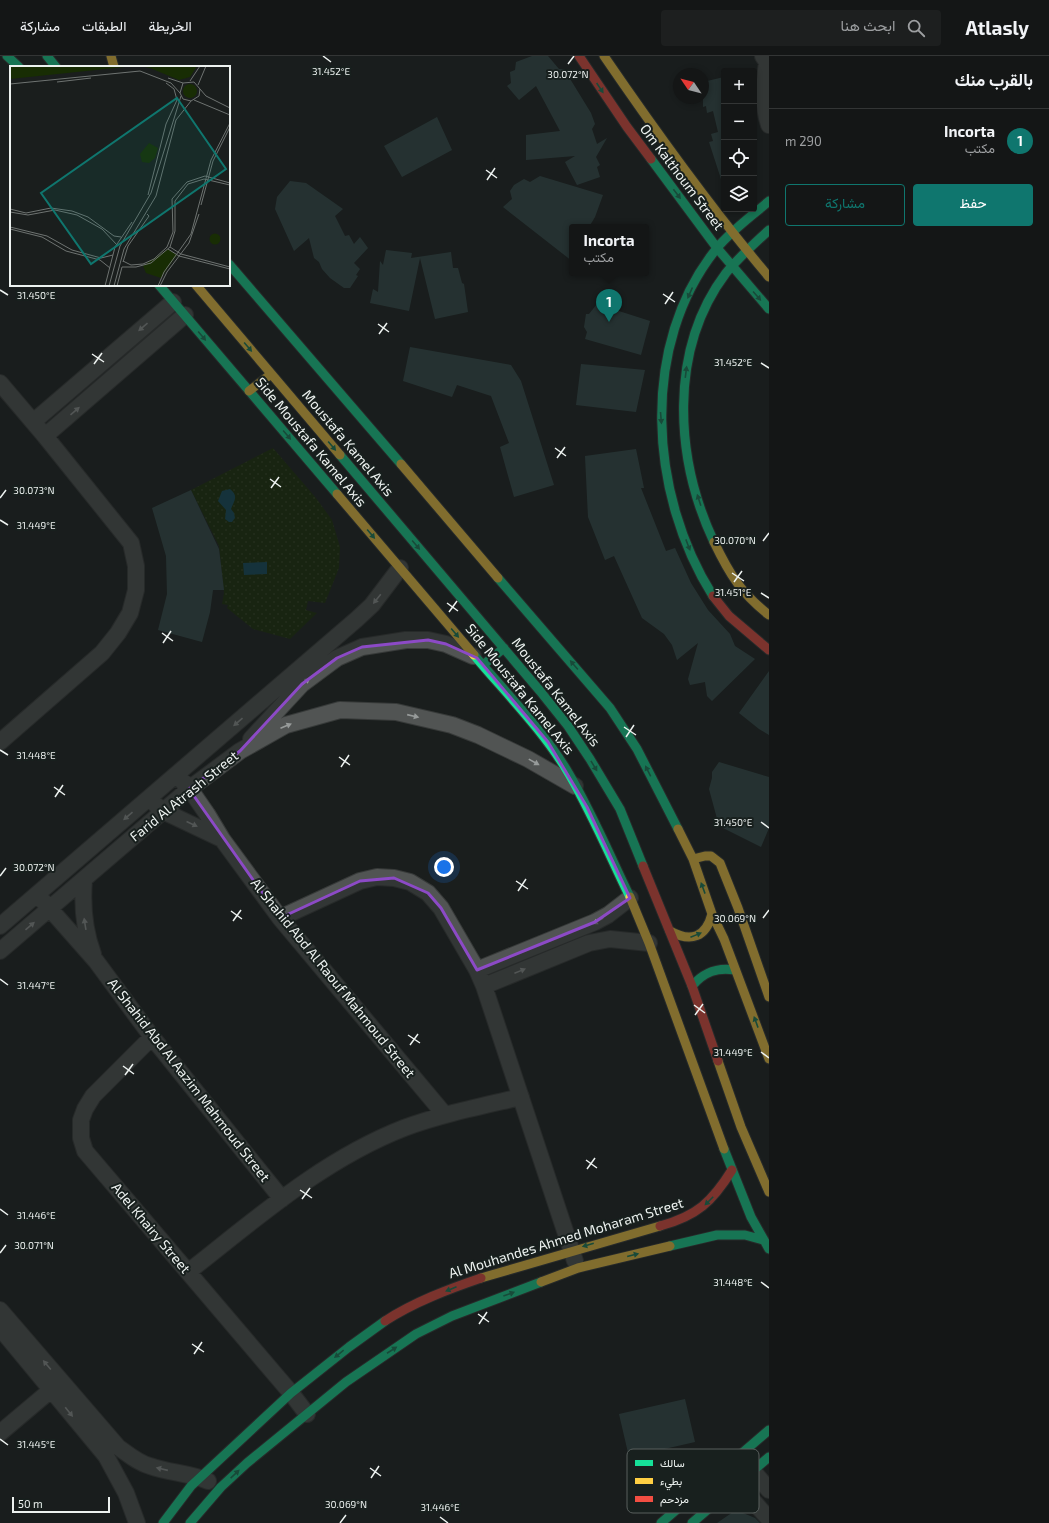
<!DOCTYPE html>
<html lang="ar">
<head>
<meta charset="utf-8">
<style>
  body { margin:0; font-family:"Exo 2",Vazirmatn,sans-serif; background:#1d1f1f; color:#f1f3f6; direction:rtl }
  .controls { position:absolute; right:12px; top:12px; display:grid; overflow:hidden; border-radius:4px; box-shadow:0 2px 6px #0003 }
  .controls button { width:36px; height:36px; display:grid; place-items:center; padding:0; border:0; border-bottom:1px solid #333535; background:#141616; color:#f1f3f6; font:20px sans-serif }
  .compass { position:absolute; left:673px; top:12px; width:36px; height:36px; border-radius:50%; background:#141616; box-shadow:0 2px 6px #0003; rotate:305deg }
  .scale { position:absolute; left:12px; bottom:10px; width:98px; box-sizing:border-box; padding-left:4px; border:2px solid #edf2f0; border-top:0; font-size:11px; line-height:14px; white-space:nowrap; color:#edf2f0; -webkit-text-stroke:3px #18201e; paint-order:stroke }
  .you { position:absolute; left:444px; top:811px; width:14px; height:14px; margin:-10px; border:3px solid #fff; border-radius:50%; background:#1a73e8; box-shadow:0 0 0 6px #1a73e833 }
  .badge { display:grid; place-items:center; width:26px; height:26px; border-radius:50%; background:#0f766e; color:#fff; font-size:13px; font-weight:700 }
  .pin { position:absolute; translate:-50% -33px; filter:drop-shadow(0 1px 2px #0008) }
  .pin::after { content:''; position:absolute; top:21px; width:14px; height:12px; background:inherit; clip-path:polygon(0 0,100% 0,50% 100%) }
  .popup { position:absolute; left:569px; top:168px; width:80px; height:52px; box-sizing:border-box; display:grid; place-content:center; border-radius:4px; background:#141616; filter:drop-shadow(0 1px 3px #0005); font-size:13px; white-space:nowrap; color:#9d9fa1 }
  .popup b { font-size:15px; color:#f1f3f6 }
  .popup::after { content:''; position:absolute; left:50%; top:100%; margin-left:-8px; border:8px solid transparent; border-top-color:#141616 }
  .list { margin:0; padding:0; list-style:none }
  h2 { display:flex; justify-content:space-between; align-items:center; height:52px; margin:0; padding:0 16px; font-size:17px }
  h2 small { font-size:13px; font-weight:400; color:#9d9fa1 }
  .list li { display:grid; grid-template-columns:26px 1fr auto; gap:12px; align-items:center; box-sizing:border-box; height:64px; padding:0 16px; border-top:1px solid #333535 }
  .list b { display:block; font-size:15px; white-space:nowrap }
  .list p { margin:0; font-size:13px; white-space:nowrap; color:#9d9fa1 }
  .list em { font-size:13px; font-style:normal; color:#9d9fa1 }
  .actions { display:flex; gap:8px; padding:12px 16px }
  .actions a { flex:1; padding:9px 0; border:1px solid #0f766e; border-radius:4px; text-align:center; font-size:14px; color:#0f766e }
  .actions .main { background:#0f766e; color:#fff }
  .icon { flex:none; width:22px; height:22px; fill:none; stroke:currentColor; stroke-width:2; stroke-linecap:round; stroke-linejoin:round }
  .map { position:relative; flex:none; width:769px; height:1467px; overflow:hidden; direction:ltr }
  header { display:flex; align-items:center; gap:24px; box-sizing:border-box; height:56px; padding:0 20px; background:#141616; border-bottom:1px solid #333535 }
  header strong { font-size:19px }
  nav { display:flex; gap:22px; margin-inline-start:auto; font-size:14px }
  .search { width:280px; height:36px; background:#1d1f1f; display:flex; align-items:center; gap:10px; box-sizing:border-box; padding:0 14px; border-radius:4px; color:#9d9fa1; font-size:15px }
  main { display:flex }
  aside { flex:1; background:#141616 }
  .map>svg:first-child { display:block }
  .garden { fill:url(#garden-dots) }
  .water { fill:#104d5f }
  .building { fill:#334b4b }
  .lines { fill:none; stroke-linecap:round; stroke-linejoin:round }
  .street-casing { stroke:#373a39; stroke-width:18 }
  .fast-casing { stroke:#373a39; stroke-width:11 }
  .slow-casing { stroke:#373a39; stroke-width:11 }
  .jam-casing { stroke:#373a39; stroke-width:11 }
  .street { stroke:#515453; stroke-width:16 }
  .fast { stroke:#16e098; stroke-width:9 }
  .slow { stroke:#ffcf43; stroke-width:9 }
  .jam { stroke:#f24e42; stroke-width:9 }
  .oneway { fill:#17805b }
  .oneway2 { fill:#979b9a }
  .marked { fill:none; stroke:#8c4ac6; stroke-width:3; stroke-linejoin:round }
  .ticks { fill:none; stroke:#edf2f0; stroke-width:1.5 }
  .labels { text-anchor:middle; stroke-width:4; stroke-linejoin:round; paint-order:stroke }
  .street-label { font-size:14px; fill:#edf2f0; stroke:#18201e }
  .inset-road { fill:none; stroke:#6e7371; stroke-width:1 }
  .view { fill:#0f766e; fill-opacity:0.15; stroke:#0f766e; stroke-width:2 }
  .inset-edge { fill:none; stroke:#edf2f0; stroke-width:2 }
  .key { fill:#18201e; stroke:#585f5d; stroke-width:1 }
  .key-label { font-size:11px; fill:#edf2f0 }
  .ticks-label { font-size:10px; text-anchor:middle; fill:#edf2f0; stroke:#18201e; stroke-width:4; stroke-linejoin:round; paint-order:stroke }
</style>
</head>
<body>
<header>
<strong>Atlasly</strong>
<div class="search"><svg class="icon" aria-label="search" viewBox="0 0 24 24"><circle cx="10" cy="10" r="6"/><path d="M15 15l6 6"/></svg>ابحث هنا</div>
<nav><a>الخريطة</a><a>الطبقات</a><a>مشاركة</a></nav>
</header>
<main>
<aside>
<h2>بالقرب منك<small></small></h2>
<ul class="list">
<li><span class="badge">1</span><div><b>Incorta</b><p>مكتب</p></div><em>290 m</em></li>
</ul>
<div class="actions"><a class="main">حفظ</a><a>مشاركة</a></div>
</aside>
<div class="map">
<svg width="769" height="1467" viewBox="0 0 769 1467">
  <defs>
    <pattern id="garden-dots" width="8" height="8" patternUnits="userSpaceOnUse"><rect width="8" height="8" fill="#182d04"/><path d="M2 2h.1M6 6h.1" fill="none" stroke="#2f421d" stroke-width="1.8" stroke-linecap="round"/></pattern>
  </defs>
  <rect width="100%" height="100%" fill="#1a1e1d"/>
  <!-- garden -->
  <path class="garden" d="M273 392 316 442 332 464 340 491 339 512 325 547 308 545 306 554 317 557 290 583 253 573 227 552 228 549 222 548 224 537 219 490 191 434Z"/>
  <!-- water -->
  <path class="water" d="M230 433C239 440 234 445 231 453L234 457 235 462 232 466H229L225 463 226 454 218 445 222 435Z
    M267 506V518L244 519 243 507Z"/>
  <!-- building -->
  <path class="building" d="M532 0H548L559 13H564L591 57 595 68 592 73 597 88 607 82 596 101 600 109 597 111 600 121 577 129 565 106 575 100 526 104V79L560 75 536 30 519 44 507 30 511 27 510 16 515 14 516 6Z
    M724 21V123H721L709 86 713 85 711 78 718 76 713 55 707 57 706 50 703 51V26Z
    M437 61 452 94 402 121 384 90Z
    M540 120 603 139 595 161 589 171H572V205L503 151 512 143 510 135 514 129 524 123 530 126Z
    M290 125 306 127 343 153 335 160 345 180 349 179 354 188 360 181 368 192 354 207 360 213 356 219 358 220 350 232H344L330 222 322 213 319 206 314 202 309 182 294 195 275 153 277 141Z
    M386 194 412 197 411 202 451 196 453 212H458L462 227 464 228 468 256 435 263 420 202 409 255 370 247 373 233 378 236 380 205 383 209Z
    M597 248 650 265 641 299 585 283 587 276 584 271 586 258H589Z
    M410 291 511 309 521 325 554 429 514 441 500 391 509 387 491 340 457 329 452 341 403 325Z
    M581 308 645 314 636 356 576 349Z
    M636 393 644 432H641L666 495 675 492 691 527 708 554 730 578 735 590 755 603 712 645 707 640 705 626 690 629 688 623 698 587 677 604 672 589 664 578 642 562 614 500 605 504 588 461 585 400Z
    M191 434 219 493 224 534H213L210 556 202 586 158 574 167 538 166 500 152 452Z
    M769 615V679L759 673 739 657Z
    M719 706 769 721V772L761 791 719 770 709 733 712 722V716Z
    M685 1343 695 1386 629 1401 619 1358Z
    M736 1454 755 1462 760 1467H717Z"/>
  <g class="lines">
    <defs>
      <path id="street" d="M763 0 767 6C764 28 762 48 769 69
        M0 327 45 380 131 487 136 510V534L130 557 118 577 102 597 0 686
        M33 366 173 246
        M45 380 185 259
        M251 683 302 628 337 602 362 591 406 584H428L446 588 473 600
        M183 726 187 729 207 758 222 783 280 862 445 1059
        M156 749 163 755 222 783
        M84 824C82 849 84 874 93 898
        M43 845 96 905 152 981 282 1143
        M280 862 360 825 377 821 394 822 410 826 428 837 441 852 477 914 484 930 575 1205
        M0 870 357 563 372 549 400 512
        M0 895 189 733 240 695 286 669 340 654 396 656 452 669 478 679 528 703 575 730
        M477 914 595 866 608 859 630 842
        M484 930 589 887 610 883 649 887
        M152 981 93 1040 85 1053 81 1064V1082L85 1095 291 1337 307 1358
        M188 1216C256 1163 322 1104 404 1072 442 1058 482 1050 521 1041
        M0 1254 118 1391C128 1398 138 1407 150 1410 169 1417 190 1417 208 1425
        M0 1272 106 1400 126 1437 137 1467
        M0 1377 58 1328
        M753 1415 769 1434
        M738 1428 769 1463"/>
      <path id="fast" d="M7 0 19 11
        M47 0 56 11
        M651 103 717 192 769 253
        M229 208 401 408
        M159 229 337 438
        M340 399 540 635 568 670 590 703 620 753 643 810
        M714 486C675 403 668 294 726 217 739 201 754 188 769 174
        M498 522 610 652 637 693 678 773
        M713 540C649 439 639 288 717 192 732 174 752 160 769 145
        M474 599C505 636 545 676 569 718 592 757 610 800 630 841
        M483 609 504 592
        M692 930C704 916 717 911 735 914
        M724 1093 751 1161 769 1193
        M670 1190 717 1179H745L763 1184
        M163 1467 191 1430 291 1337 349 1291 385 1265
        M190 1467 221 1431 247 1407 346 1326 416 1278 452 1260 541 1226
        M661 1467 769 1374
        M692 1467 769 1401"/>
      <path id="slow" d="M111 0 114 11
        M604 0C656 76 710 151 769 221
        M196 229 340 399
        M249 335 271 318
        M401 408 498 522
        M337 438 474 599
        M714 486C730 519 741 537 769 559
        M678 773 693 803 712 858 724 883 769 1003
        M693 803 705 800H711L720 807 738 852 769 941
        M630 841 649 887 724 1093
        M670 875C691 887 706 881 712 858
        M718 1005 741 1071 769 1136
        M481 1222 660 1170
        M541 1226 578 1212 670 1190"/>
      <path id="jam" d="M579 0 627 71 651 103
        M713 540 729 560 769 594
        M643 810 692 930 718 1005
        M660 1170C697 1160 712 1146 732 1114
        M385 1265C414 1246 449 1233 481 1222"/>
    </defs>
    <!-- street casing -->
    <use href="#street" class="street-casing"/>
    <!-- fast casing -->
    <use href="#fast" class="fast-casing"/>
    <!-- slow casing -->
    <use href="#slow" class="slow-casing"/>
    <!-- jam casing -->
    <use href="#jam" class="jam-casing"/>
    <!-- street -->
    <use href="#street" class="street"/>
    <!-- fast -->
    <use href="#fast" class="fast"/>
    <!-- slow -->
    <use href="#slow" class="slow"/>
    <!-- jam -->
    <use href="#jam" class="jam"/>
  </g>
  <!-- one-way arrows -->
  <defs><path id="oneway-solid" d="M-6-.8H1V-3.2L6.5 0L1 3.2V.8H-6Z"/></defs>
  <g class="oneway">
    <use href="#oneway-solid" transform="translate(600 32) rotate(56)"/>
    <use href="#oneway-solid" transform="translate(677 138) rotate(53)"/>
    <use href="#oneway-solid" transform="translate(690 237) rotate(114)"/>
    <use href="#oneway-solid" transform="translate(757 240) rotate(49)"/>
    <use href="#oneway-solid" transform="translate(202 280) rotate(50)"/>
    <use href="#oneway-solid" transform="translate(248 291) rotate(50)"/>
    <use href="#oneway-solid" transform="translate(686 316) rotate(-83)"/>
    <use href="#oneway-solid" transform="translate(661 362) rotate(85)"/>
    <use href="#oneway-solid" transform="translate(287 379) rotate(50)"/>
    <use href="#oneway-solid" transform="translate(332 390) rotate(50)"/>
    <use href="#oneway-solid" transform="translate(699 444) rotate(-108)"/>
    <use href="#oneway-solid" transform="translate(371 478) rotate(50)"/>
    <use href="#oneway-solid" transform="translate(416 489) rotate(50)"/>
    <use href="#oneway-solid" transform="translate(688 489) rotate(69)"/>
    <use href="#oneway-solid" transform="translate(455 577) rotate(50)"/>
    <use href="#oneway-solid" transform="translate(574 609) rotate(-131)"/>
    <use href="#oneway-solid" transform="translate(594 710) rotate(59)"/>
    <use href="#oneway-solid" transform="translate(648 715) rotate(-117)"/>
    <use href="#oneway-solid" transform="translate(703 832) rotate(-110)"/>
    <use href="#oneway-solid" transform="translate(696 879) rotate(-22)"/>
    <use href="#oneway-solid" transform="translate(756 966) rotate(-110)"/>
    <use href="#oneway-solid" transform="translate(709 1145) rotate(135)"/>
    <use href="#oneway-solid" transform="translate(588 1189) rotate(164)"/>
    <use href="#oneway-solid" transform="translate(633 1199) rotate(-14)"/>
    <use href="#oneway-solid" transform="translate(451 1233) rotate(157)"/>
    <use href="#oneway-solid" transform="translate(509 1238) rotate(-20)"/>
    <use href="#oneway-solid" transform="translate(392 1294) rotate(-33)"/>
    <use href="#oneway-solid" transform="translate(339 1298) rotate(141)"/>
    <use href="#oneway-solid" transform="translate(235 1418) rotate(-43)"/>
  </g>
  <g class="oneway2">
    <use href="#oneway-solid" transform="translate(143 271) rotate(139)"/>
    <use href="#oneway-solid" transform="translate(75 355) rotate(-41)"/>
    <use href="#oneway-solid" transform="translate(377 543) rotate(129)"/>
    <use href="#oneway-solid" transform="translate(305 626) rotate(-39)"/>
    <use href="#oneway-solid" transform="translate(413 660) rotate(13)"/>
    <use href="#oneway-solid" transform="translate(238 666) rotate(139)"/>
    <use href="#oneway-solid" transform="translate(286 670) rotate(-23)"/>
    <use href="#oneway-solid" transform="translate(534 706) rotate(29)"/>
    <use href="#oneway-solid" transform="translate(128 760) rotate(139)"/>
    <use href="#oneway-solid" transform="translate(192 768) rotate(25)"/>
    <use href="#oneway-solid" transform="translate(598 865) rotate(151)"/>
    <use href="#oneway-solid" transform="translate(85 868) rotate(-99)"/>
    <use href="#oneway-solid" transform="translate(30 870) rotate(-41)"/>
    <use href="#oneway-solid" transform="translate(520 915) rotate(-22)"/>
    <use href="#oneway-solid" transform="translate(47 1309) rotate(-130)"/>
    <use href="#oneway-solid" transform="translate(69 1356) rotate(51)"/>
    <use href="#oneway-solid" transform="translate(162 1413) rotate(-167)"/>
  </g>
  <!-- marked area -->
  <path d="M0 0H769V1467H0ZM428 584 446 588 477 602 548 686 587 751 630 842 595 866 477 914 441 852 428 837 394 822 360 825 280 862 189 733 240 695 302 628 337 602 362 591Z" fill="#1a1e1d" fill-opacity=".55" fill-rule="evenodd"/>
  <path class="marked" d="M428 584 446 588 477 602 548 686 587 751 630 842 595 866 477 914 441 852 428 837 394 822 360 825 280 862 189 733 240 695 302 628 337 602 362 591Z"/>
  <!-- ticks -->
  <path class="ticks" d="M323 0 331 6M568 8 574 0M486 114 497 122M487 124 495 112M0 234 8 239M663 238 675 246M665 248 673 236M378 268 389 276M379 278 387 267M92 298 104 306M761 307 769 312M94 308 102 297M555 392 566 400M557 402 565 391M270 423 281 431M271 432 279 421M0 442 6 434M0 464 8 469M763 485 769 477M732 517 744 525M734 526 742 515M761 537 769 542M447 547 458 555M449 556 457 545M162 577 173 585M163 587 171 575M624 671 636 679M626 681 634 669M0 694 8 699M339 701 350 709M341 711 349 699M54 731 65 739M55 741 63 729M761 766 769 772M0 820 6 812M516 825 528 833M518 835 526 823M231 855 242 863M763 862 769 854M233 865 241 854M0 923 8 929M694 949 705 957M695 959 703 948M408 979 420 987M410 989 418 978M761 996 769 1002M123 1010 134 1018M125 1019 133 1008M586 1104 597 1112M587 1113 595 1102M300 1134 312 1142M302 1143 310 1132M0 1153 8 1159M0 1197 6 1189M761 1226 769 1232M478 1258 489 1266M479 1268 487 1256M192 1288 204 1296M194 1298 202 1286M0 1383 8 1389M370 1412 381 1420M371 1422 379 1410M440 1461 448 1467M340 1467 346 1459"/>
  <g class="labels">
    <!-- street labels -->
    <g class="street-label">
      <text transform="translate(682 121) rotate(53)" y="5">Om Kalthoum Street</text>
      <text transform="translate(311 386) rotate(50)" y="5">Side Moustafa Kamel Axis</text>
      <text transform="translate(348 387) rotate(50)" y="5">Moustafa Kamel Axis</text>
      <text transform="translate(520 633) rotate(51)" y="5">Side Moustafa Kamel Axis</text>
      <text transform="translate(556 636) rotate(52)" y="5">Moustafa Kamel Axis</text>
      <text transform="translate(184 740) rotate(-39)" y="5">Farid Al Atrash Street</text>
      <text transform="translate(333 922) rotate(51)" y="5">Al Shahid Abd Al Raouf Mahmoud Street</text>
      <text transform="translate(189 1024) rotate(52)" y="5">Al Shahid Abd Al Aazim Mahmoud Street</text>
      <text transform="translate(151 1172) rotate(50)" y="5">Adel Khairy Street</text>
      <text transform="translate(566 1182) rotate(-17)" y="5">Al Mouhandes Ahmed Moharam Street</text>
    </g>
  </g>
  <!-- overview -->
  <g transform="translate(10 10)">
    <rect width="220" height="220" fill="#1a1e1d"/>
    <path d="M0 0H124L0 13ZM130 0H187L180 11 169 14 140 2ZM199.5 173a5.5 5.5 0 1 1 11 0a5.5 5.5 0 1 1-11 0ZM158 183 167 189 151 212 136 207 133 200Z" fill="#182d04"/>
    <path d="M173 25a7 7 0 1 1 14 0a7 7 0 1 1-14 0ZM139 77 148 82 145 92 139 97 132 96 130 88Z" fill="#182d04"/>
    <path class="inset-road" d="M158 12 173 17M180 15 190 0M47 16 81 12M0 18 130 5 161 17 170 27M188 19 196 0M190 23 189 30 181 35 173 33 170 27 173 17 184 16 196 30 220 42M184 34 220 49M138 129 156 58 167 34 164 23 156 17M191 139 203 95 220 61M0 143 16 147 41 142 62 145 78 151 104 170 111 171M0 146 18 149 45 144 67 149 92 163 107 179M0 161 37 170 62 184 91 192 103 189M0 163 32 171 56 185 90 194 100 202M160 181 171 188 220 201M158 183 169 190 220 203M113 195 121 199 133 198 144 193 157 181 163 166 162 133 177 116 195 110 220 117M113 196 118 180 139 150 137 148M112 201H126L141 197 160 181 165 165V135L178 118 194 113 220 119M95 220 105 181 122 156M99 220 110 180 141 127 171 30M104 220 114 183 146 130 166 54 181 35M107 220 112 201M148 220 154 206 181 168 201 94 220 57M150 220 157 206 179 177 189 148"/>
    <path class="view" d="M167 32 216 103 81 198 31 127Z"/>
    <rect width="220" height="220" class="inset-edge"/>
  </g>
  <!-- legend -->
  <rect x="627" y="1393" width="132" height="64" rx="6" class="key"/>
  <rect x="635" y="1404" width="18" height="6" fill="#16e098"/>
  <rect x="635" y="1422" width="18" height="6" fill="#ffcf43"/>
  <rect x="635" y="1440" width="18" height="6" fill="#f24e42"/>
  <g class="key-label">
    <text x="660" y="1411">سالك</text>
    <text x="660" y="1429">بطيء</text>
    <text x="660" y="1447">مزدحم</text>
  </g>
  <g class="ticks-label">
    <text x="331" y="19">31.452°E</text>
    <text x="568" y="22">30.072°N</text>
    <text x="36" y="243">31.450°E</text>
    <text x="733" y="310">31.452°E</text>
    <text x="34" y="438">30.073°N</text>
    <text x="36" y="473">31.449°E</text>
    <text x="735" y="488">30.070°N</text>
    <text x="733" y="540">31.451°E</text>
    <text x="36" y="703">31.448°E</text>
    <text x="733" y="770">31.450°E</text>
    <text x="34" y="815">30.072°N</text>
    <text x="735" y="866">30.069°N</text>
    <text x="36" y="933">31.447°E</text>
    <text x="733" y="1000">31.449°E</text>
    <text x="36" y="1163">31.446°E</text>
    <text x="34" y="1193">30.071°N</text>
    <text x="733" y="1230">31.448°E</text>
    <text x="36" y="1392">31.445°E</text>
    <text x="346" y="1452">30.069°N</text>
    <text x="440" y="1455">31.446°E</text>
  </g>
</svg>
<div class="controls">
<button>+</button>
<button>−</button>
<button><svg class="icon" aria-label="locate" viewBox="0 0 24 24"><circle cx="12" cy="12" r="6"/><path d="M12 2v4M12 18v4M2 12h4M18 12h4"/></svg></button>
<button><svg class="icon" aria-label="layers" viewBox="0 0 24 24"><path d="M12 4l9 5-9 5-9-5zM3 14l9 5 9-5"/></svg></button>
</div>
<svg class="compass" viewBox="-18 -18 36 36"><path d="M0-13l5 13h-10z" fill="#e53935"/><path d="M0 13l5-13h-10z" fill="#9d9fa1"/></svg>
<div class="scale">50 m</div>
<div class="you"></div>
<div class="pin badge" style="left:609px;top:266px">1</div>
<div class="popup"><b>Incorta</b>مكتب</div>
</div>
</main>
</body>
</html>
